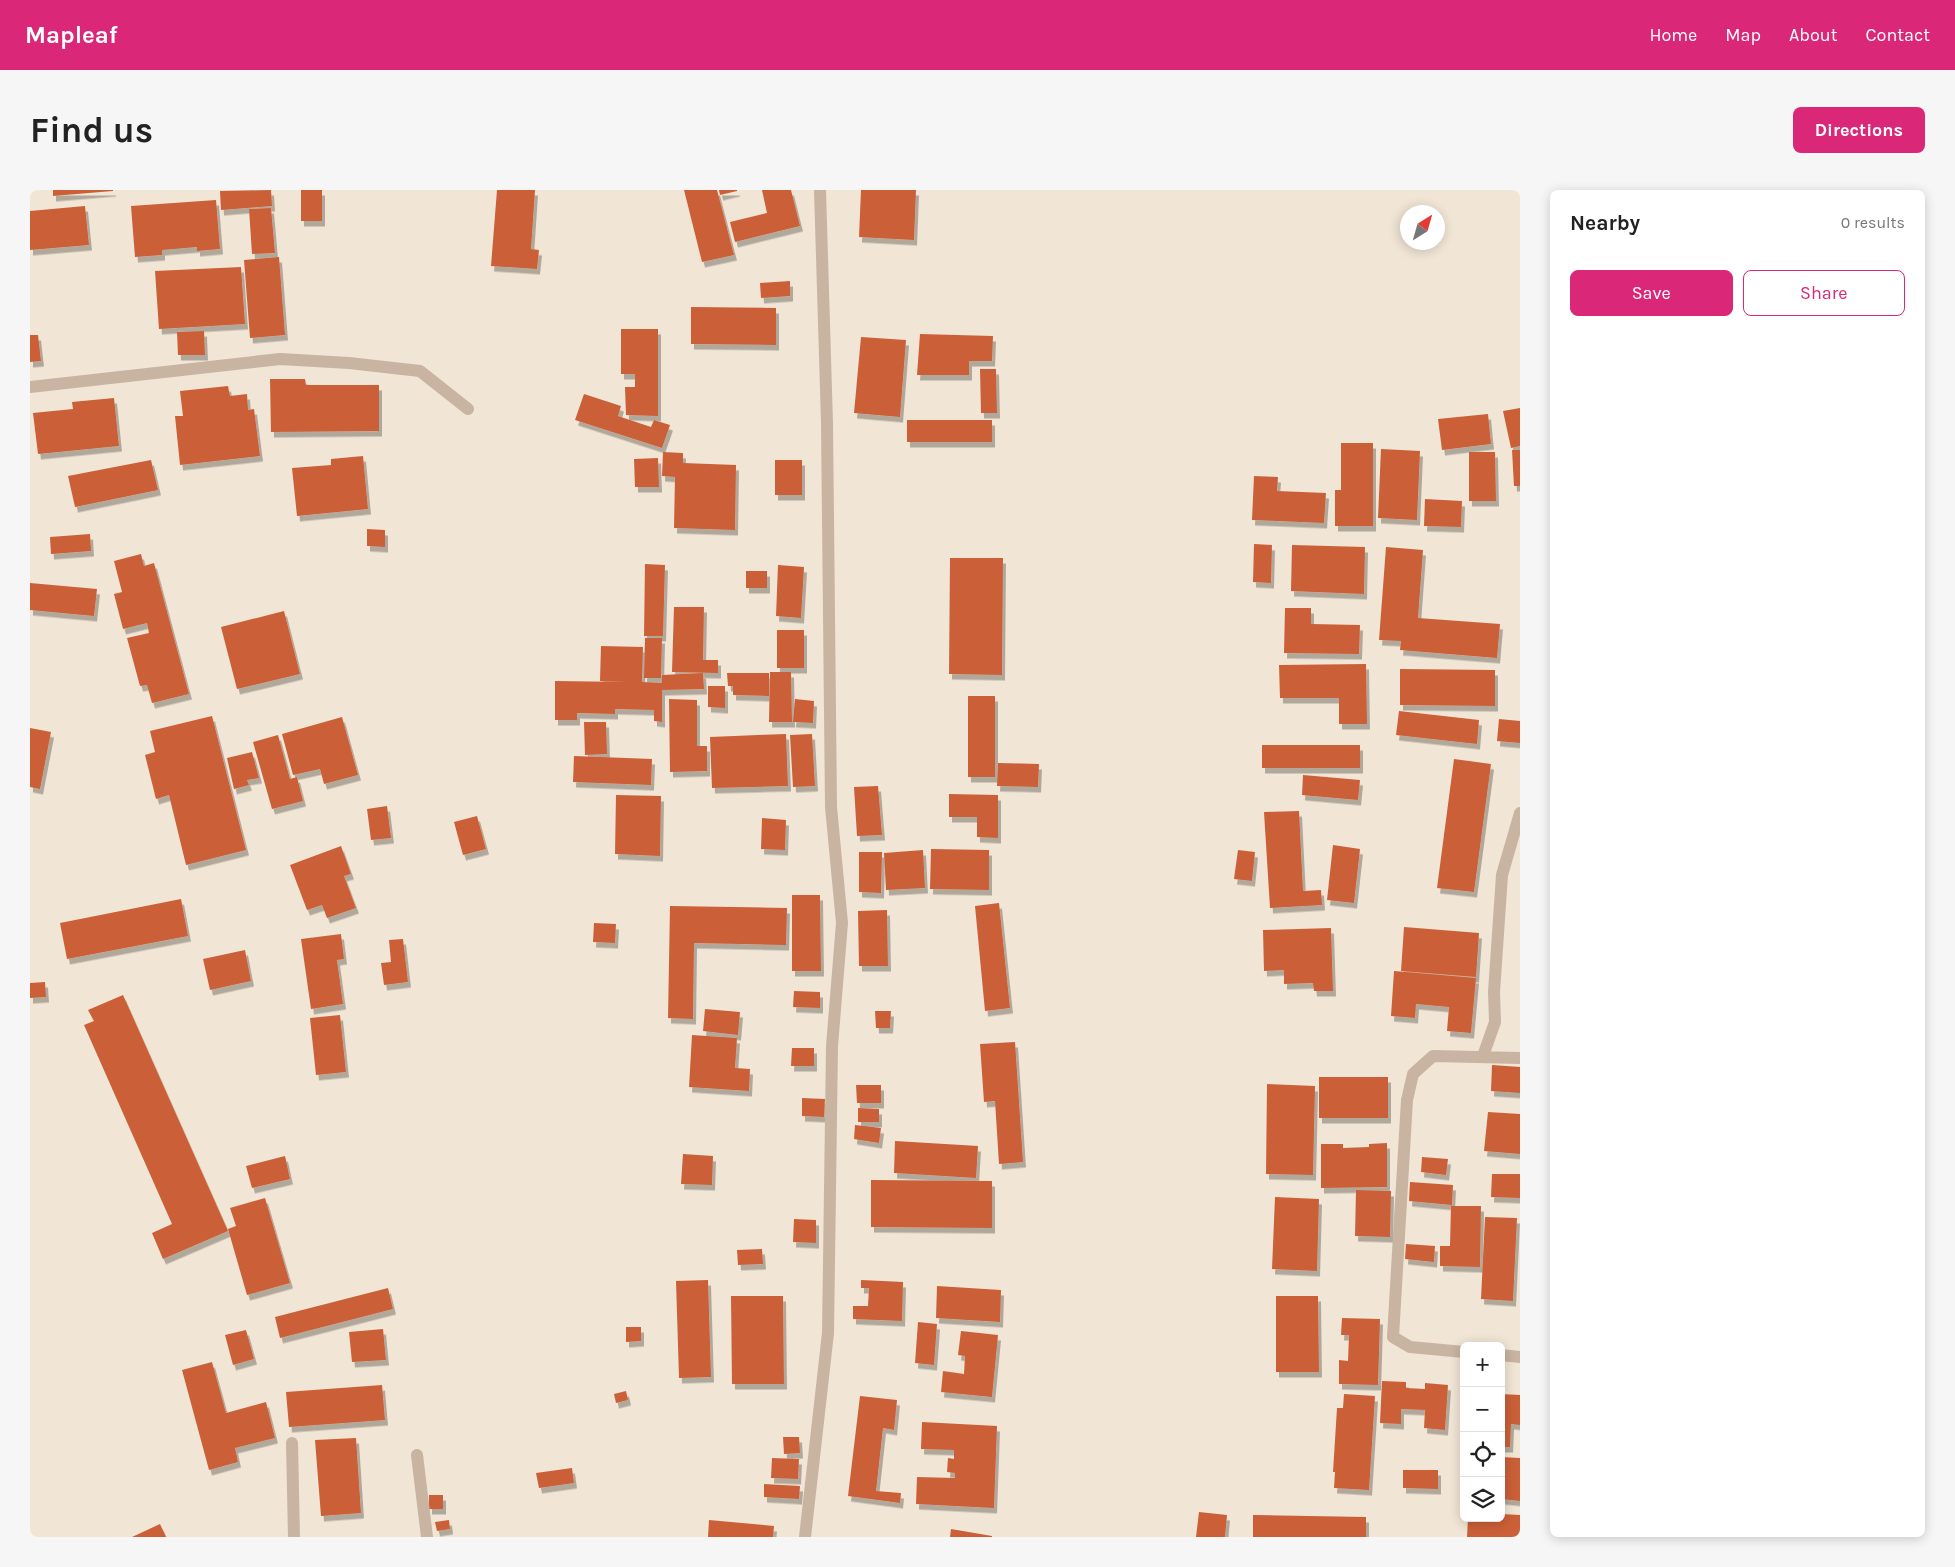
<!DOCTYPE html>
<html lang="en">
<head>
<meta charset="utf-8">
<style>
  body { margin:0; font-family:Karla,sans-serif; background:#f6f6f6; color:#222 }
  .controls { position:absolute; right:15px; bottom:15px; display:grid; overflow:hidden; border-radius:8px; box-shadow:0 2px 12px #0003 }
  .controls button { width:45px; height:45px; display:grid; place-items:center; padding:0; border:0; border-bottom:1px solid #e0e0e0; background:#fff; color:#222; font:25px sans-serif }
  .compass { position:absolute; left:1370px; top:15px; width:45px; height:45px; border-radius:50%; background:#fff; box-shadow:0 2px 12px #0003; rotate:37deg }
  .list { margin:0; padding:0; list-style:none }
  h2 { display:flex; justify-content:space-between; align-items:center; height:65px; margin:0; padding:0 20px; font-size:21px }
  h2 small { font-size:16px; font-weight:400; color:#767676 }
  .actions { display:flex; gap:10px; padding:15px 20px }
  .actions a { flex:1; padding:11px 0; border:1px solid #db2777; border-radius:8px; text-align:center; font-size:18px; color:#db2777 }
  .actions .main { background:#db2777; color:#fff }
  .icon { flex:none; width:28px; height:28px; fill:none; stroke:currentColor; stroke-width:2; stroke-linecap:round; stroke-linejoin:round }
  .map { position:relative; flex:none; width:1490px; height:1347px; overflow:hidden; border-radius:8px }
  header { display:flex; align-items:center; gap:30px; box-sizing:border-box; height:70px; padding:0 25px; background:#db2777; color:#fff }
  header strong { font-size:24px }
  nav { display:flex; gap:28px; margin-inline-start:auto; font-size:18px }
  .intro { display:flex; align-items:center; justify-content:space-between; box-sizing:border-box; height:120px; padding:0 30px }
  h1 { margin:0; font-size:35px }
  .button { padding:12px 22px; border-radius:8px; background:#db2777; color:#fff; font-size:18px; font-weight:700 }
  main { display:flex; gap:30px; padding:0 30px }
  aside { flex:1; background:#fff; border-radius:8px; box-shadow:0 2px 12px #0003 }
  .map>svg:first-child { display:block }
  .building { fill:#cb6038; filter:url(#shadow) }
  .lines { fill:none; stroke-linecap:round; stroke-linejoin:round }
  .minor { stroke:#c9b4a1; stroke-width:12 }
</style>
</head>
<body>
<header>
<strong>Mapleaf</strong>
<nav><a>Home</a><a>Map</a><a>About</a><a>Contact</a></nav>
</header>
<div class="intro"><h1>Find us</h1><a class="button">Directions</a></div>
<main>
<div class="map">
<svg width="1490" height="1347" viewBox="0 0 1490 1347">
  <defs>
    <filter id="shadow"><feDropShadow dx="3" dy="5.5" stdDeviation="0" flood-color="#0004"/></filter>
  </defs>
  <rect width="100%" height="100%" fill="#f1e5d5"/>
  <!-- building -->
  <path class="building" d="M23 0H83V1L23 6Z
    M241 0 242 16 191 20 190 1Z
    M271 0H292V31H271Z
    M467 0H505L501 59 509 60 507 79 461 76Z
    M654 0H687L704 65 672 72Z
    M689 0H707V1L690 5Z
    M732 0H761L770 36 705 52 700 32 737 23Z
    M831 0H886L884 50 829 47Z
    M186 10 190 59 167 61V57L132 60V65L105 67 101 16Z
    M55 16 59 55 0 60V21Z
    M241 18 245 63 222 64 219 19Z
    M249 67 255 145 220 148 214 70Z
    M211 77 215 134 129 139 125 81Z
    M760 91V106L731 108 730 93Z
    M661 117 746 118V155L661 154Z
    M591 139H628V226L596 225 595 197H605V184H591Z
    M174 141 175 165H148L147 142Z
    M890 144 963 146 962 171H939V185H887Z
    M0 145H8L11 171 0 172Z
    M831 147 876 150 870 227 824 223Z
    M950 179H966L967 223H951Z
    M240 189H275L276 195H349V241L241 242Z
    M198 196 200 206 217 204 218 220 224 219 230 266 150 275 145 226H153L150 201Z
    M554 204 591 216 588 226 621 237 624 230 640 235 632 258 545 230Z
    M84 208 89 256 8 264 3 223 43 219 42 212Z
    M1490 218V256L1481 258 1473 221Z
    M1458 224 1461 254 1412 260 1408 229Z
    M877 230H962V252H877Z
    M1311 253H1343V336H1305V300H1311Z
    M1351 259 1390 261 1387 330 1348 328Z
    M1482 260H1490V296H1484Z
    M633 262 653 263V273L706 275 705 340 644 338 645 287 632 286Z
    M1439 262H1465L1466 311H1439Z
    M333 266 338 319 267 326 262 278 301 275V269Z
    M628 268 629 297H605L604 269Z
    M121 270 128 300 45 317 38 286Z
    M745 270H772V305H745Z
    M1224 286 1248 287 1247 301 1296 303 1294 333 1222 330Z
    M1395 309 1432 311 1431 337 1394 336Z
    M337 339 355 340V357L337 356Z
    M60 344 61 361 21 364 20 347Z
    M1224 354 1242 355 1241 393 1223 392Z
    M1262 355 1335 357 1334 404 1261 401Z
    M1356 357 1393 360 1388 428 1470 434 1467 468 1370 460 1371 451 1349 450Z
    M111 364 114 376 124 373 159 504 122 513 117 495 110 496 97 448 119 443 117 433 93 439 84 404 92 402 84 371Z
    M920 368H973L972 485 919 484Z
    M615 374 635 375 633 446H614Z
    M748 375 774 377 771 428 746 426Z
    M716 381H737V398H716Z
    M0 393 67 399 64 426 0 420Z
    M644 417H674L673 470H688V483L642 482Z
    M1255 418H1281V434L1330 435 1329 464 1254 463Z
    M254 421 270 484 207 499 191 437Z
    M747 440H774V478H747Z
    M615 448H632L631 488H614Z
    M571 456 613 457 612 492 632 493V485L673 483 674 499 632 500V532L624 531V520L585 519V524L547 523V530H525V491L597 492 570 491Z
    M1336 474 1337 534H1309V508H1250L1249 475Z
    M1370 479 1465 480V516L1370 515Z
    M740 482H761L762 532H739Z
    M697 483H739V506L703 505V496H698Z
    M678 496H695V518L678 517Z
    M938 506H965V587H938Z
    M639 509 667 510V556H677V581L640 582Z
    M765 509 784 511 783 533 763 532Z
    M1369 521 1449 530 1447 554 1366 545Z
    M182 526 216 660 156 675 139 605 126 609 115 565 125 562 120 541Z
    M312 527 328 585 294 594 290 579 263 585 252 544Z
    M1469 529 1490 531V553L1467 551Z
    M554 532H576L577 564 555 565Z
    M0 538 21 542 10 599 0 597Z
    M756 544 758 596 682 598 680 547Z
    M782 544 785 596 763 597 760 545Z
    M248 545 260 589 267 587 273 611 242 619 223 552Z
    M1232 555H1330V578H1232Z
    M222 562 229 588 217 590 219 595 204 599 197 568Z
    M544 566 622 569 621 595 543 592Z
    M1424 569 1461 574 1444 702 1407 698Z
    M968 573 1009 574 1008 597 967 596Z
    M1273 585 1330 590 1328 610 1272 605Z
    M848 596 852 645 827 646 824 597Z
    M919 604 968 605V648L947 647V627H919Z
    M586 605 631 606 630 666 585 664Z
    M357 616 361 648 341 650 337 619Z
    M1269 621 1273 701 1291 700 1292 715 1240 718 1234 622Z
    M447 626 456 659 433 665 424 632Z
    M732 628 756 630 755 660 731 659Z
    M1303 655 1330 659 1324 713 1297 710Z
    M311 656 321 684 314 686 326 718 297 728 292 715 277 720 260 675Z
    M901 659 959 660V700L900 699Z
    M893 660 895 698 856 700 854 663Z
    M1208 660 1225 662 1222 691 1204 689Z
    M829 662H852L851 703 829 702Z
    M762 705H790L791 781H762Z
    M151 709 158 746 37 769 30 733Z
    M969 713 980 818 955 821 945 716Z
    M640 716 757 718 756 755 664 753 663 829 638 828Z
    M857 720 858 776H829L828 721Z
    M564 733 586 734 585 753 563 752Z
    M1374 737 1449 743 1446 787 1371 781Z
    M1301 738 1303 801H1284L1283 793 1254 794V780L1234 781 1233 740Z
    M311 744 314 769 307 770 313 814 281 819 271 749Z
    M373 749 378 792 354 795 351 773 361 772 359 750Z
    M215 760 221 791 180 800 173 769Z
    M1364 781 1446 788 1441 843 1417 841 1419 817 1386 814 1385 828 1361 826Z
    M15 792 16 807 0 808V793Z
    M764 801 790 802V818L763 817Z
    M93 805 198 1041 133 1069 122 1043 142 1034 54 835 64 831 58 820Z
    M675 819 710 822 708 845 673 841Z
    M845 821H861L860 838H846Z
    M310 825 316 882 286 885 280 828Z
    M662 845 707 848 705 878 720 879 719 901 659 897Z
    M985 852 993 972 969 974 965 911 954 912 950 854Z
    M762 858H784V876H761Z
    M1462 875 1490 877V903L1461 901Z
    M1289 887H1358V928H1289Z
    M1237 894 1285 896 1283 985 1236 984Z
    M826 895H851V913H827Z
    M772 908 795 909 794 927 772 926Z
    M828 918 849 919V932H828Z
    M1458 922 1490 924V964L1454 961Z
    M825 935 851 938 849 953 824 949Z
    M865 951 948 956 946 988 864 983Z
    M1357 953V997L1291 998V954H1313V958L1339 957V954Z
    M653 964 683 966 682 995 651 994Z
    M255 966 260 989 222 998 216 976Z
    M1392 967 1418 969 1416 985 1391 982Z
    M1462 984H1490V1008L1461 1007Z
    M841 990 962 991V1038L841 1037Z
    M1380 992 1423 995 1422 1015 1379 1011Z
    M1326 1000 1361 1001 1360 1047 1325 1046Z
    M1245 1007 1289 1009 1287 1081 1242 1079Z
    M235 1008 260 1093 217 1105 198 1039 206 1036 200 1018Z
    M1421 1016H1451L1450 1077 1410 1076V1056H1420Z
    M1455 1027 1487 1028 1483 1111 1451 1109Z
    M764 1029 786 1030V1053L763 1052Z
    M1376 1054 1405 1056 1404 1072 1375 1069Z
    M732 1059 733 1074 708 1075 707 1060Z
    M678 1090 681 1187 649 1188 646 1091Z
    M831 1090 873 1092 872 1131 823 1129V1116H838L839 1098H831Z
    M907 1096 971 1100 970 1132 906 1128Z
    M358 1098 363 1119 250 1148 245 1127Z
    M701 1106H753L754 1194H702Z
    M1246 1106H1288L1289 1182H1246Z
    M1312 1128 1350 1129 1348 1195 1309 1194V1170L1318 1171 1319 1145H1311Z
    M888 1132 907 1134 904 1175 885 1173Z
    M596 1137H611V1151L596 1152Z
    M353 1139 356 1170 322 1172 319 1142Z
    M216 1140 224 1169 203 1175 195 1145Z
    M931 1141 968 1145 962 1207 911 1202 913 1181 934 1184 935 1166 928 1165Z
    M182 1172 196 1223 236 1212 245 1248 205 1258 208 1272 179 1280 152 1180Z
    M1352 1191 1376 1192V1198L1395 1199V1193L1418 1195 1415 1240 1394 1238 1395 1220 1371 1219V1234L1350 1233Z
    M352 1195 355 1230 259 1237 256 1202Z
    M596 1201 598 1210 586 1213 584 1204Z
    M1314 1204 1345 1206 1339 1300 1304 1298 1305 1282H1303L1307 1218H1313Z
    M1471 1204 1490 1205V1235L1481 1234 1480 1257H1471Z
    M830 1206 867 1210 864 1240 853 1238 846 1301 871 1303 870 1313 818 1306Z
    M892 1232 967 1236 964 1318 886 1314 887 1287 925 1288V1283L917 1282 918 1268 924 1269V1260L891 1259Z
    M753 1247H769L770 1263 754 1264Z
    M326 1248 331 1323 291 1326 285 1250Z
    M1471 1267 1490 1268V1311L1471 1309Z
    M742 1268 769 1269 768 1289 741 1288Z
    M542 1278 544 1293 509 1298 506 1283Z
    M1373 1280H1408V1299L1373 1298Z
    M734 1294 770 1296 769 1309 734 1307Z
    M399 1305H413V1319H399Z
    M1169 1322 1197 1325 1195 1347H1166Z
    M1471 1324 1490 1325V1347H1437L1438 1328H1471Z
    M1223 1325 1336 1327V1347H1223Z
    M419 1330 420 1339 407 1341 405 1332Z
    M679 1330 744 1336 743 1347H678Z
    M130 1334 136 1347H102Z
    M921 1339 962 1346V1347H920Z"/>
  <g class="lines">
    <!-- minor -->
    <path class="minor" d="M0 197 250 169 319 173 390 181 438 219
      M1453 866 1465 832 1464 802 1472 685 1490 623
      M1434 1162 1380 1157 1363 1147 1377 910 1383 884 1403 866 1490 868
      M1471 1165 1490 1167
      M262 1253 264 1347
      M387 1265 397 1347
      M775 1347 798 1143 802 856 812 733 801 617 797 233 790 0"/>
  </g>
</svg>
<div class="controls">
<button>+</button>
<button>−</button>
<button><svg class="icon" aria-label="locate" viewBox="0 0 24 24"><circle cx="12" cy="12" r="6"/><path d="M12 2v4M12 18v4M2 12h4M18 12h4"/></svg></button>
<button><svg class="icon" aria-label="layers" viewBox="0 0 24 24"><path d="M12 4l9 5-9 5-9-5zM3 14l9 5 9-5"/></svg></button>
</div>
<svg class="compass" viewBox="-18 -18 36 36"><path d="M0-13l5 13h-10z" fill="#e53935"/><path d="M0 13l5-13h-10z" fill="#767676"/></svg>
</div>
<aside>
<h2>Nearby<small>0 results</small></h2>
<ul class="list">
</ul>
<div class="actions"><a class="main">Save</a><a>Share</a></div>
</aside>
</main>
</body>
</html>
